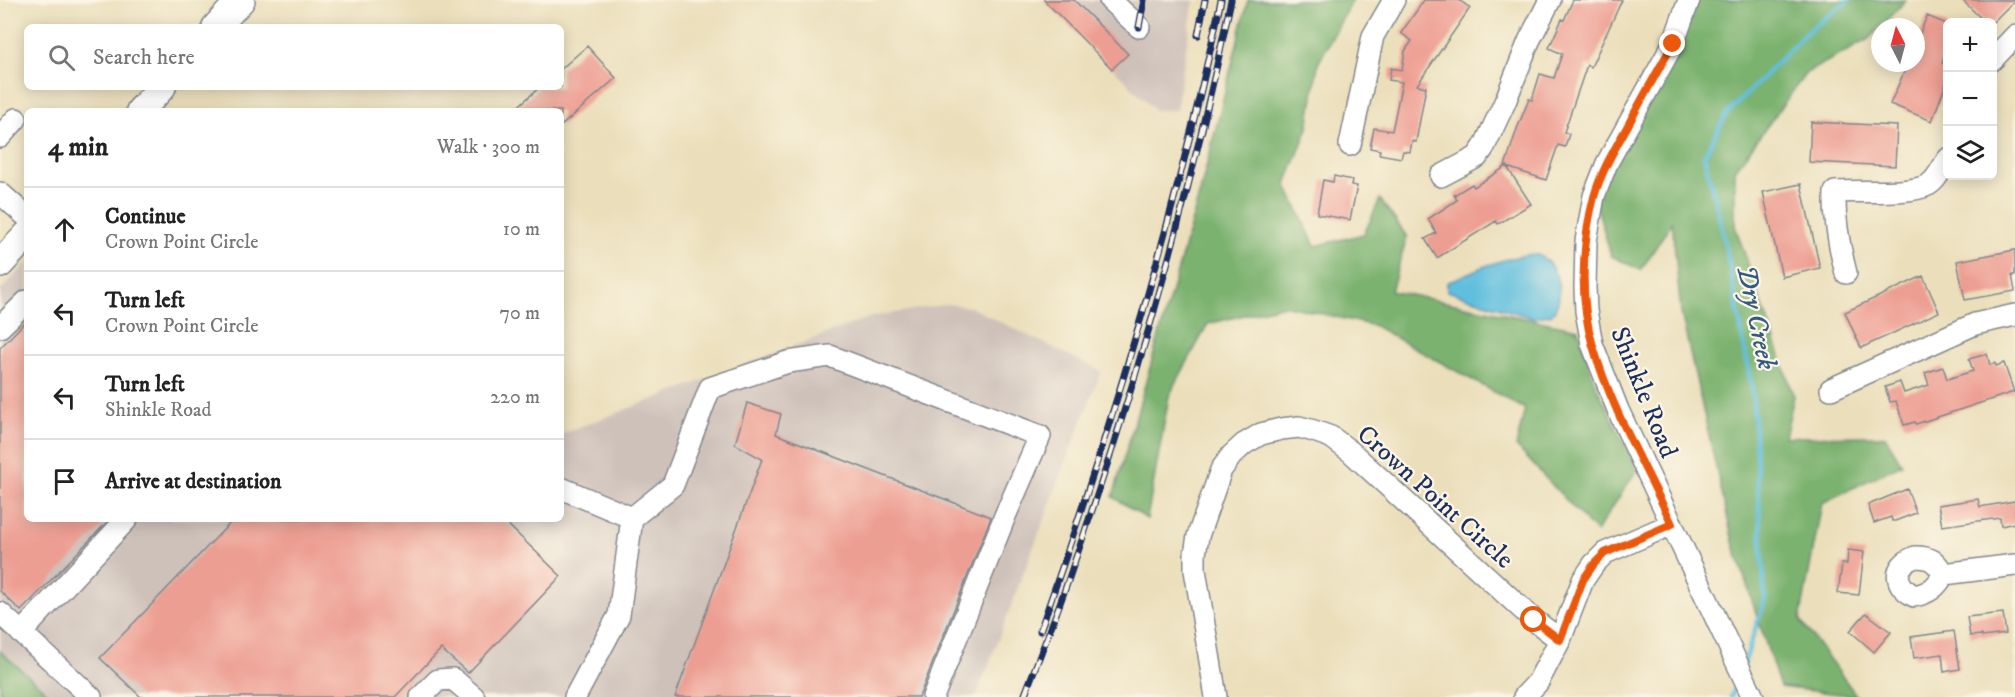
<!DOCTYPE html>
<html lang="en">
<head>
<meta charset="utf-8">
<style>
  body { margin:0; font-family:"IM FELL DW Pica",serif; background:#f6f6f6; color:#222 }
  .controls { position:absolute; right:18px; top:18px; display:grid; overflow:hidden; border-radius:9px; box-shadow:0 3px 15px #0003 }
  .controls button { width:54px; height:54px; display:grid; place-items:center; padding:0; border:0; border-bottom:2px solid #e0e0e0; background:#fff; color:#222; font:30px sans-serif }
  .compass { position:absolute; left:1871px; top:18px; width:54px; height:54px; border-radius:50%; background:#fff; box-shadow:0 3px 15px #0003; rotate:354deg }
  .stop { position:absolute; width:18px; height:18px; margin:-14px; border:4px solid #ea580c; border-radius:50%; background:#fff }
  .stop.end { background:#ea580c; border-color:#fff; box-shadow:0 2px 6px #0008 }
  .list { margin:0; padding:0; list-style:none }
  h2 { display:flex; justify-content:space-between; align-items:center; height:78px; margin:0; padding:0 24px; font-size:26px }
  h2 small { font-size:20px; font-weight:400; color:#767676 }
  .list li { display:grid; grid-template-columns:39px 1fr auto; gap:18px; align-items:center; box-sizing:border-box; height:84px; padding:0 24px; border-top:2px solid #e0e0e0 }
  .list b { display:block; font-size:22px; white-space:nowrap }
  .list p { margin:0; font-size:20px; white-space:nowrap; color:#767676 }
  .list em { font-size:20px; font-style:normal; color:#767676 }
  .icon { flex:none; width:33px; height:33px; fill:none; stroke:currentColor; stroke-width:2; stroke-linecap:round; stroke-linejoin:round }
  .map { position:relative; flex:none; width:2015px; height:697px; overflow:hidden }
  .search { position:absolute; background:#fff; box-shadow:0 3px 15px #0003; left:24px; top:24px; width:540px; height:66px; display:flex; align-items:center; gap:15px; box-sizing:border-box; padding:0 21px; border-radius:9px; color:#767676; font-size:22px }
  .panel { position:absolute; background:#fff; box-shadow:0 3px 15px #0003; left:24px; top:108px; width:540px; height:414px; border-radius:9px }
  .map>svg:first-child { display:block }
  .industrial { fill:#cec1ba }
  .forest { fill:#7bb26f; stroke:#4b7066; stroke-width:1.5 }
  .water { fill:#60bfde; stroke:#3e779e; stroke-width:1.5 }
  .lines { fill:none; stroke-linecap:round; stroke-linejoin:round }
  .stream { stroke:#60bfde; stroke-width:4.5 }
  .building { fill:#ed9e92 }
  .minor-casing { stroke:#83878c; stroke-width:24 }
  .major-casing { stroke:#83878c; stroke-width:30 }
  .minor { stroke:#fff; stroke-width:21 }
  .major { stroke:#fff; stroke-width:27 }
  .rail-casing { stroke:#1b2f5e; stroke-width:7 }
  .rail { stroke:#fcf5e5; stroke-width:4.5; stroke-dasharray:14; stroke-linecap:butt }
  .route { stroke:#ea580c; stroke-width:8 }
  .labels { text-anchor:middle; stroke-width:4.5; stroke-linejoin:round; paint-order:stroke }
  .street-label { font-size:26px; fill:#1b2f5e; stroke:#fcf5e5 }
  .water-label { font-size:27px; font-style:italic; fill:#305a84; stroke:#fcf5e5 }
</style>
</head>
<body>
<div class="map">
<svg width="2015" height="697" viewBox="0 0 2015 697">
  <rect width="100%" height="100%" fill="#fcf5e5"/>
  <filter id="ink" filterUnits="userSpaceOnUse"><feTurbulence type="fractalNoise" baseFrequency=".0167" numOctaves="2"/><feDisplacementMap in="SourceGraphic" scale="12" xChannelSelector="R" yChannelSelector="G"/><feConvolveMatrix kernelMatrix="1 2 1 2 8 2 1 2 1" color-interpolation-filters="sRGB"/></filter>
  <filter id="wash" filterUnits="userSpaceOnUse"><feTurbulence type="fractalNoise" baseFrequency=".008" numOctaves="4" result="noise"/><feDisplacementMap in="SourceGraphic" scale="24" xChannelSelector="R" yChannelSelector="G"/><feGaussianBlur stdDeviation="1.35" result="paint"/><feColorMatrix in="noise" values="0 0 0 0 0 0 0 0 0 0 0 0 0 0 0 0 0 1.4 0 .05"/><feComposite in="paint" operator="in"/></filter>
  <g filter="url(#wash)">
    <rect width="100%" height="100%" fill="#ebdfbb"/>
    <!-- industrial -->
    <path class="industrial" d="M1044 0H1194L1176 110H1155Z
      M27 263V519H561V434L871 317 948 304 970 307 1101 371 976 697H52L0 651V291Z"/>
    <!-- forest -->
    <path class="forest" d="M1248 0H1352L1318 64 1308 128 1286 184 1315 246 1364 234 1380 199 1407 237 1391 291 1578 329 1594 381 1637 470 1596 532 1516 446 1525 409 1375 326 1284 305 1208 324 1169 396 1147 519 1113 497 1200 192Z
      M1689 0H1906L1869 39 1806 73 1735 170V226L1794 396 1785 437 1885 436 1902 464 1822 503 1800 620 1857 696 1780 687 1733 542 1681 313 1672 222 1641 270 1611 256 1594 196Z
      M0 651 52 697H0Z"/>
    <!-- water -->
    <path class="water" d="M1534 254C1557 259 1567 296 1552 314L1533 318 1447 291V283C1473 270 1504 257 1534 254Z"/>
    <g class="lines">
      <!-- stream -->
      <path class="stream" d="M1744 664 1765 599 1752 388 1723 232 1704 156 1726 115 1807 32 1849 0
        M1731 697 1738 680"/>
    </g>
    <g id="blocks">
      <!-- building -->
      <path class="building" d="M1044 0H1074L1128 54 1112 69Z
        M1424 0H1459L1470 8 1417 85 1426 87 1416 142 1412 141 1410 152 1403 151 1401 158 1379 154 1380 150 1370 148 1374 128 1392 131 1402 82 1389 80 1391 68 1402 70 1405 51 1412 41 1401 33Z
        M1573 0H1622L1591 67 1587 65 1564 132 1569 134 1565 147 1558 145 1546 180 1507 167 1531 204 1498 224 1496 221 1437 258 1425 239 1436 233 1428 219 1457 200 1454 195 1472 184 1474 187 1507 166H1505L1517 129 1529 99 1532 100 1540 74 1554 78 1562 54 1549 48 1562 19 1564 20Z
        M1962 0H2015L1993 22H1985Z
        M1927 16 1947 24V50L1942 63 1947 65V81L1932 121 1890 104 1908 63H1916V43Z
        M587 46 616 78 561 126V111H513L540 87H561V69Z
        M1811 122 1897 126 1895 166 1809 162Z
        M1334 176 1352 180 1351 185 1357 186 1350 220 1317 214 1323 180 1333 182Z
        M1801 184 1820 268 1782 277 1763 192Z
        M2015 250V275H2012L2015 291 1965 300 1957 261Z
        M1923 276 1939 312 1861 348 1845 312Z
        M27 320V519H110L21 611 0 591V348Z
        M1987 354 1990 365 1995 363 1996 366 2004 363 2014 392 1916 424 1915 422 1904 425 1896 401 1890 402 1885 387 1900 382 1904 393 1929 385 1925 373 1943 367 1947 379 1973 371 1969 359Z
        M747 403 781 414 776 434 991 517 919 697H675L762 459 735 444Z
        M1907 489 1916 513 1895 521H1892L1891 517 1874 523 1868 505Z
        M1978 499 1980 507 2015 501V523L2001 526 2000 518 1942 526 1938 505Z
        M234 519H502L561 576 468 673 441 649 395 697H141L100 658Z
        M1848 550 1864 552 1859 595 1838 593 1842 564H1847Z
        M1866 613 1891 632 1874 652 1850 631Z
        M2003 613 2006 634 1982 637V635L1970 636 1967 617Z
        M1954 631 1960 669 1944 672 1942 654 1914 658 1911 637Z"/>
    </g>
  </g>
  <g filter="url(#ink)">
    <use href="#blocks" fill-opacity="0" stroke="#83878c" stroke-width="1.5"/>
    <g class="lines">
      <defs>
        <path id="minor" d="M1110 0 1139 27
          M1689 0 1673 44 1607 163 1594 196 1586 241 1585 288 1586 311 1592 344 1618 410 1753 697
          M1992 60 2015 36
          M0 137 16 119
          M1350 145 1373 36 1394 0
          M1441 176 1477 157 1484 147 1505 102 1529 41 1550 0
          M0 193 27 217
          M1846 273C1839 246 1834 220 1835 192 1858 190 1909 195 1928 185 1937 180 1942 167 1948 159
          M0 327 27 301
          M1831 389 1975 324 2015 315
          M561 488 632 518 619 615 575 697
          M632 518 673 485 710 388 788 362 830 356 1040 436 1005 516 933 697
          M1915 557C1932 557 1935 561 1944 574 1936 588 1929 593 1914 596 1893 584 1893 566 1915 557Z
          M1944 574 2015 565
          M0 613 91 697
          M21 633 127 519
          M421 697 438 680 453 679 474 697
          M1216 697 1195 570V554L1198 536 1221 470 1232 455 1244 444 1261 434 1281 429 1299 427 1314 431 1331 437 1351 452 1534 620 1560 640
          M1524 697 1538 682 1560 640 1583 580 1594 564 1605 553 1672 524"/>
        <path id="major" d="M216 27 241 0
          M140 111 162 87
          M0 264 27 235"/>
      </defs>
      <!-- minor casing -->
      <use href="#minor" class="minor-casing"/>
      <!-- major casing -->
      <use href="#major" class="major-casing"/>
      <!-- minor -->
      <use href="#minor" class="minor"/>
      <!-- major -->
      <use href="#major" class="major"/>
      <defs>
        <path id="rail" d="M1139 27 1144 0
          M1198 35 1205 0
          M1040 631C1113 424 1176 215 1221 0
          M1024 697C1040 654 1058 612 1072 569 1137 383 1191 193 1231 0"/>
      </defs>
      <!-- rail casing -->
      <use href="#rail" class="rail-casing"/>
      <!-- rail -->
      <use href="#rail" class="rail"/>
    </g>
  </g>
  <g class="lines" filter="url(#ink)">
    <!-- route -->
    <path class="route" d="M1534 620 1560 640 1583 580 1594 564 1605 553 1672 524C1645 466 1611 408 1593 346 1579 300 1582 243 1594 197 1601 172 1614 150 1627 127 1642 99 1657 72 1673 44"/>
  </g>
  <g class="labels">
    <!-- street labels -->
    <g class="street-label">
      <text transform="translate(1645 392) rotate(68)" y="9">Shinkle Road</text>
      <text transform="translate(1436 496) rotate(42)" y="9">Crown Point Circle</text>
    </g>
    <!-- water labels -->
    <g class="water-label">
      <text transform="translate(1757 317) rotate(78)" y="9">Dry Creek</text>
    </g>
  </g>
</svg>
<div class="controls">
<button>+</button>
<button>−</button>
<button><svg class="icon" aria-label="layers" viewBox="0 0 24 24"><path d="M12 4l9 5-9 5-9-5zM3 14l9 5 9-5"/></svg></button>
</div>
<svg class="compass" viewBox="-18 -18 36 36"><path d="M0-13l5 13h-10z" fill="#e53935"/><path d="M0 13l5-13h-10z" fill="#767676"/></svg>
<div class="stop" style="left:1534px;top:620px"></div>
<div class="stop end" style="left:1673px;top:44px"></div>
<div class="search"><svg class="icon" aria-label="search" viewBox="0 0 24 24"><circle cx="10" cy="10" r="6"/><path d="M15 15l6 6"/></svg>Search here</div>
<section class="panel">
<h2>4 min<small>Walk · 300 m</small></h2>
<ul class="list">
<li><svg class="icon" aria-label="ahead" viewBox="0 0 24 24"><path d="M12 20V5M6 11l6-6 6 6"/></svg><div><b>Continue</b><p>Crown Point Circle</p></div><em>10 m</em></li>
<li><svg class="icon" aria-label="left" viewBox="0 0 24 24"><path d="M17 20v-9H6M10 6l-5 5 5 5"/></svg><div><b>Turn left</b><p>Crown Point Circle</p></div><em>70 m</em></li>
<li><svg class="icon" aria-label="left" viewBox="0 0 24 24"><path d="M17 20v-9H6M10 6l-5 5 5 5"/></svg><div><b>Turn left</b><p>Shinkle Road</p></div><em>220 m</em></li>
<li><svg class="icon" aria-label="arrive" viewBox="0 0 24 24"><path d="M6 21V4h12l-3 4 3 4H6"/></svg><div><b>Arrive at destination</b></div></li>
</ul>
</section>
</div>
</body>
</html>
